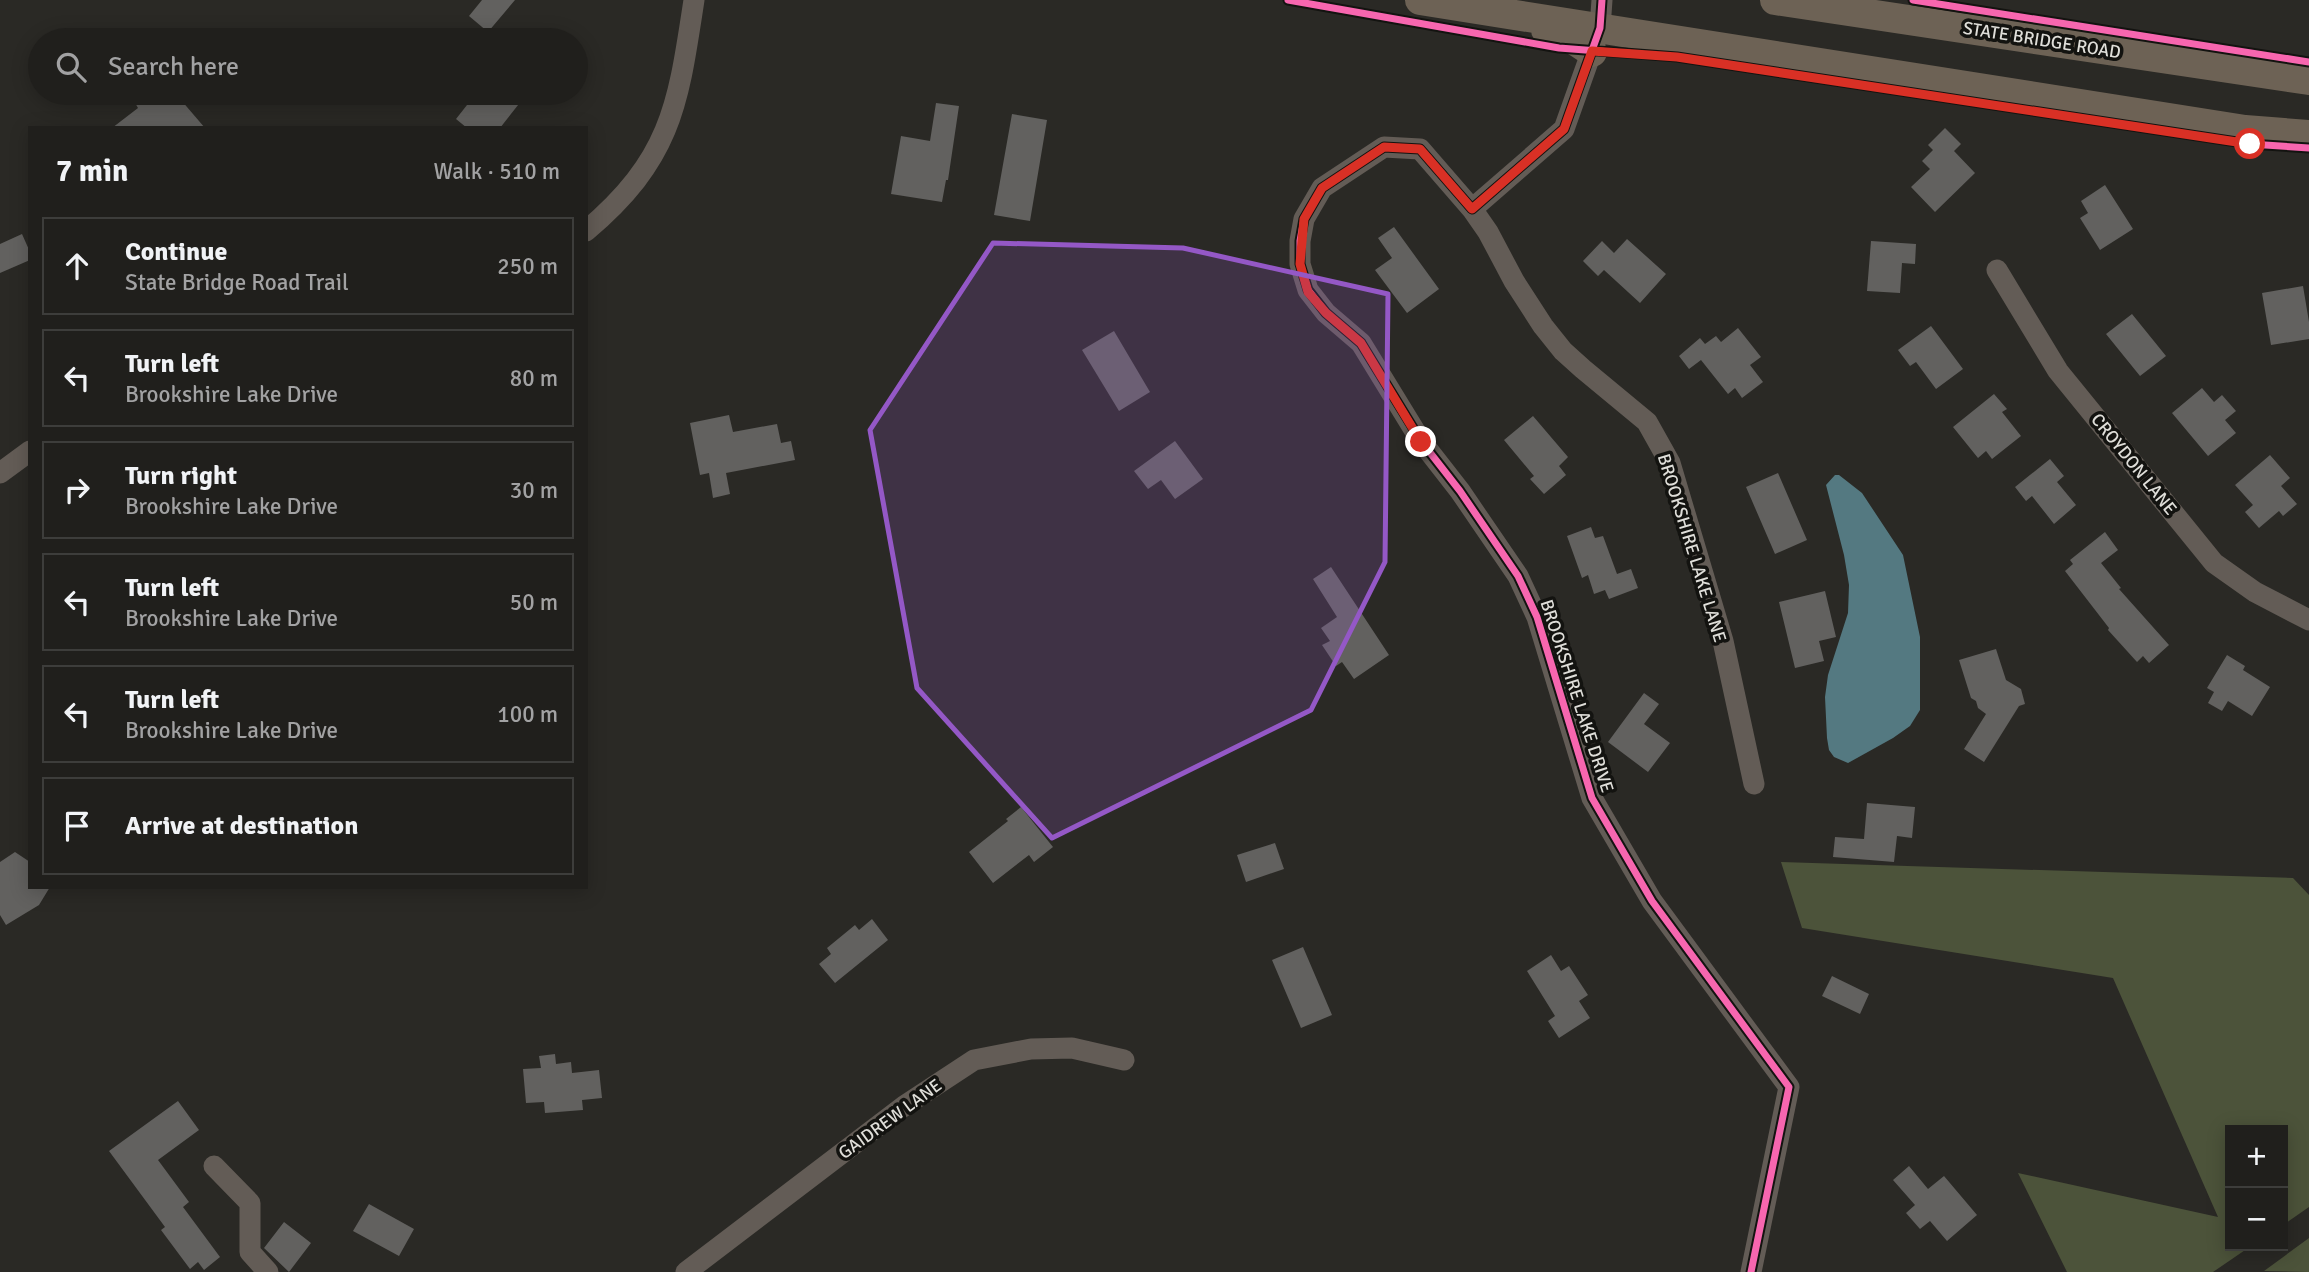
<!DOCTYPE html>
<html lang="en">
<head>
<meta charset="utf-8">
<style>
  body { margin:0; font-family:Signika,sans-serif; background:#282725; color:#f1f3f6 }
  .controls { position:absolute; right:21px; bottom:21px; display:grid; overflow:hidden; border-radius:0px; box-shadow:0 4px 18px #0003 }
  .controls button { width:63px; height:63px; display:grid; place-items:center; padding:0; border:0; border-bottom:2px solid #3d3d3b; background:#201f1c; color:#f1f3f6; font:35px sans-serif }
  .stop { position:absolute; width:21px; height:21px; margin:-16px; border:5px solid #d93025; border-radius:50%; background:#fff }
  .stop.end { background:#d93025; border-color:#fff; box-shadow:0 2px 7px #0008 }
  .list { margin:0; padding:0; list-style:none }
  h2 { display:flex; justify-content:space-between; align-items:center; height:91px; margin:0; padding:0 28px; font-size:30px }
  h2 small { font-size:23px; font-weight:400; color:#a2a2a3 }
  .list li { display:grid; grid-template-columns:46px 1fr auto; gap:21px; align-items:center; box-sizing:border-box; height:98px; margin:0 14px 14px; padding:0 14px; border:2px solid #3d3d3b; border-radius:0px }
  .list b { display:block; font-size:26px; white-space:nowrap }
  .list p { margin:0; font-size:23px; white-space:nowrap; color:#a2a2a3 }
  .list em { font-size:23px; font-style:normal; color:#a2a2a3 }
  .icon { flex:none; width:38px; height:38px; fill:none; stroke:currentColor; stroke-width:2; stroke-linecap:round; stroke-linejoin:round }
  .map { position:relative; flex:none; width:2309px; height:1272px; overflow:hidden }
  .search { position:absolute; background:#201f1c; box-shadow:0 4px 18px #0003; left:28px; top:28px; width:560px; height:77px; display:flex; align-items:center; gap:18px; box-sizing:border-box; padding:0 24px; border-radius:38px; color:#a2a2a3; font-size:26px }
  .panel { position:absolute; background:#201f1c; box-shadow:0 4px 18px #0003; left:28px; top:126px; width:560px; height:763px; border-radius:0px }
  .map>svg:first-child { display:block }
  .forest { fill:#4c533a }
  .water { fill:#547981 }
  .building { fill:#62615f }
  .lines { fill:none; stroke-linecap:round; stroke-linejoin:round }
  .minor { stroke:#635c56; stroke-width:21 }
  .highway { stroke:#6d6255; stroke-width:30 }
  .cycleway-casing { stroke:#131310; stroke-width:11 }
  .cycleway { stroke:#f766af; stroke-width:7 }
  .route { stroke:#d93025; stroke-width:9 }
  .marked { fill:#9458c6; fill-opacity:0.2; stroke:#9458c6; stroke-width:5; stroke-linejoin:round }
  .labels { text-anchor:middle; stroke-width:7; stroke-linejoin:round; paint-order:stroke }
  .street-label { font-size:18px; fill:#dfded9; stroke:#131310 }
</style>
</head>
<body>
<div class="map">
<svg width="2309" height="1272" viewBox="0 0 2309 1272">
  <rect width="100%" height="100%" fill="#2a2925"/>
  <!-- forest -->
  <path class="forest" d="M1781 862 2293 878 2309 895V1207L2283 1225V1130H2230V1246H2251L2213 1272H2067L2018 1173 2218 1217 2113 978 1802 928Z
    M2309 1238V1272L2264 1271Z"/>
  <!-- water -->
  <path class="water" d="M1835 475H1839L1862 493 1903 555 1920 637V710L1910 726 1893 738 1848 763 1834 757 1829 750 1827 738 1825 697 1828 675 1848 613 1849 585 1844 555 1826 485Z"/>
  <!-- building -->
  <path class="building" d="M482 0H515L488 32 469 16Z
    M143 93H175L205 128H112L138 108 134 101Z
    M451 93H512L522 100 500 128H467L456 119 467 105Z
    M936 103 959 106 948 180H946L942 202 891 194 901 136 930 141Z
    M1012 114 1047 120 1030 221 994 215Z
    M1945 128 1961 144 1954 151 1975 173 1935 212 1911 187 1930 169 1922 161 1933 150 1928 145Z
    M2105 185 2133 229 2100 250 2080 218 2088 213 2081 201Z
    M1394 227 1439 289 1407 313 1375 270 1392 258 1378 238Z
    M22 234 30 252V260L0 273V244Z
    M1627 239 1666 274 1640 303 1604 270 1598 276 1583 261 1602 241 1614 253Z
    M1871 241 1916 244 1915 264 1902 263 1900 293 1867 291Z
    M2303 286 2309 322V339L2271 345 2262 293Z
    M2132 314 2166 356 2140 376 2106 334Z
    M1931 326 1963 369 1936 389 1916 362 1910 366 1898 350Z
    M1738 328 1761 357 1750 365 1763 382 1742 398 1735 388 1728 394 1701 360 1689 369 1679 356 1700 338 1705 344 1716 336 1721 342Z
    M1114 331 1150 392 1119 411 1082 350Z
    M2202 388 2214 402 2222 395 2236 411 2225 420 2236 433 2208 456 2172 413Z
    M1994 394 2007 409 2002 412 2021 436 1992 459 1986 451 1978 458 1953 427Z
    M729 415 733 432 777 424 781 443 791 441 795 460 726 473 730 494 713 498 709 473 700 475 690 423Z
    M1533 416 1568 457 1559 466 1566 475 1544 494 1530 479 1534 476 1504 440Z
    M1175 441 1203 479 1175 499 1161 480 1148 489 1134 471Z
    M2270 455 2290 478 2281 486 2297 504 2283 516 2279 511 2259 528 2245 512 2253 505 2235 485Z
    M2050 459 2064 476 2057 482 2076 505 2054 524 2032 496 2026 501 2015 487Z
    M1778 473 1807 540 1775 554 1746 487Z
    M1591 527 1595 538 1603 536 1617 574 1631 569 1638 588 1609 599 1605 590 1594 594 1588 575 1582 578 1567 536Z
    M2105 532 2118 550 2101 563 2121 588 2119 589 2169 645 2149 663 2143 656 2137 662 2108 630 2109 628 2065 571 2073 564 2070 560Z
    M1331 567 1389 655 1354 679 1342 662 1336 666 1322 645 1330 641 1321 628 1337 617 1313 579Z
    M1825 591 1836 637 1819 641 1824 661 1795 668 1779 602Z
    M1996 649 2006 680 2021 689 2025 704 2019 706 1984 762 1964 749 1986 714 1978 708 1976 701 1971 698 1959 660Z
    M2227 655 2245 666 2243 670 2270 687 2252 716 2228 701 2222 711 2208 703 2214 692 2207 688Z
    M1644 693 1659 704 1644 724 1670 743 1648 772 1608 742Z
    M1867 803 1915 807 1912 838 1897 836 1894 862 1833 857 1835 837 1864 839Z
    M1021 807 1053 847 1034 862 1029 855 993 883 969 852 1008 821 1006 819Z
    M1275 843 1284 869 1246 882 1237 855Z
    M15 852 30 862V887H50L39 905 6 925 0 915V862Z
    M872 919 888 940 835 983 819 964 831 954 827 948 855 925 859 930Z
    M1303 947 1332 1015 1301 1028 1272 960Z
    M1551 955 1561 971 1569 966 1588 995 1579 1001 1590 1018 1559 1038 1548 1021 1555 1016 1527 971Z
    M1832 976 1869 994 1860 1014 1822 996Z
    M555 1054 556 1064 571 1062 572 1073 599 1070 602 1098 582 1100 583 1110 545 1113 544 1102 526 1103 523 1069 541 1068 539 1056Z
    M178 1101 199 1130 158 1160 189 1202 183 1207 220 1257 204 1270 198 1262 190 1269 161 1230 165 1227 109 1151Z
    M1909 1166 1928 1189 1944 1176 1977 1215 1947 1241 1930 1221 1920 1229 1906 1213 1915 1205 1893 1180Z
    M369 1204 414 1229 399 1256 353 1231Z
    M284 1222 311 1243 289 1272 264 1248Z"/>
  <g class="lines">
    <!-- minor -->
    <path class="minor" d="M1602 0 1600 28 1564 129 1472 209 1420 149 1384 147 1322 188 1304 219 1300 241V264L1308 290 1326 313 1361 343 1421 441 1460 491 1518 576 1537 617 1592 798 1652 901 1789 1087 1751 1272
      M1472 209 1488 232 1514 281 1543 326 1563 351 1583 369 1647 422 1670 463 1723 641 1754 784
      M586 231C672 158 678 105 694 0
      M1997 270 2058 371 2214 563 2255 592 2309 620
      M0 473 30 451
      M214 1166 250 1203V1252L268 1272
      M686 1272 904 1106 974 1060 1031 1049 1072 1048 1124 1060"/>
    <!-- highway -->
    <path class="highway" d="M1420 0 2245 130 2309 135
      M1775 0 2309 80
      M1546 30C1563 32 1578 42 1592 52"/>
    <defs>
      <path id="cycleway" d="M1288 0 1559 48 1677 57 2250 144 2309 148
        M1602 0 1600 28 1564 129 1472 209 1420 149 1384 147 1322 188 1304 219 1300 241V264L1308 290 1326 313 1361 343 1421 441 1460 491 1518 576 1537 617 1592 798 1652 901 1789 1087 1751 1272
        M1913 0 2309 62"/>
    </defs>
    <!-- cycleway casing -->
    <use href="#cycleway" class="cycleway-casing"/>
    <!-- cycleway -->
    <use href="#cycleway" class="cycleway"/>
  </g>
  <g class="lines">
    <!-- route -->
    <path class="route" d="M1421 442 1361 343 1326 313 1308 292 1300 264 1304 219 1322 188 1384 147 1420 149 1472 209 1564 129 1592 51 1677 57 2250 144"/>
  </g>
  <!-- marked area -->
  <path class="marked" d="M993 243 1183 248 1388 294 1385 562 1311 710 1052 838 917 688 870 430Z"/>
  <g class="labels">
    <!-- street labels -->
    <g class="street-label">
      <text transform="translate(2042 40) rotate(9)" y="6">STATE BRIDGE ROAD</text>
      <text transform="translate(2134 464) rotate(51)" y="6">CROYDON LANE</text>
      <text transform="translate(1692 548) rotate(73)" y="6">BROOKSHIRE LAKE LANE</text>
      <text transform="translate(1577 696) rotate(72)" y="6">BROOKSHIRE LAKE DRIVE</text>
      <text transform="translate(890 1119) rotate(-36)" y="6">GAIDREW LANE</text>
    </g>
  </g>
</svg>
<div class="controls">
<button>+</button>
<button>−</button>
</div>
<div class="stop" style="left:2250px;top:144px"></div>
<div class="stop end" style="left:1421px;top:442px"></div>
<div class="search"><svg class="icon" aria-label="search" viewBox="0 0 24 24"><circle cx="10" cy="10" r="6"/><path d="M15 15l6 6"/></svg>Search here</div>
<section class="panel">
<h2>7 min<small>Walk · 510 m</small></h2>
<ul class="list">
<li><svg class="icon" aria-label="ahead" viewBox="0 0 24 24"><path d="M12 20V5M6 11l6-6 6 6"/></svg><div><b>Continue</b><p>State Bridge Road Trail</p></div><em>250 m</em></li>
<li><svg class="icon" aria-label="left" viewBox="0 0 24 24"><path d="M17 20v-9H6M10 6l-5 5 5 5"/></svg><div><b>Turn left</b><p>Brookshire Lake Drive</p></div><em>80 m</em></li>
<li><svg class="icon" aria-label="right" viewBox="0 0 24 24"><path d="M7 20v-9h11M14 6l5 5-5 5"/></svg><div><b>Turn right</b><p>Brookshire Lake Drive</p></div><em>30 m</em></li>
<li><svg class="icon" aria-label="left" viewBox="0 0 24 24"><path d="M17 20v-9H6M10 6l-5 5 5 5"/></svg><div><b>Turn left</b><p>Brookshire Lake Drive</p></div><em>50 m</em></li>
<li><svg class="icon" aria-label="left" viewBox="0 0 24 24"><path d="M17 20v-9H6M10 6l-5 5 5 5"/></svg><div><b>Turn left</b><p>Brookshire Lake Drive</p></div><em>100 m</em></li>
<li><svg class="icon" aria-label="arrive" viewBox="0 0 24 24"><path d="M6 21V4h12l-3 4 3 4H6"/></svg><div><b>Arrive at destination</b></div></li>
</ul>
</section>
</div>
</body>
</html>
